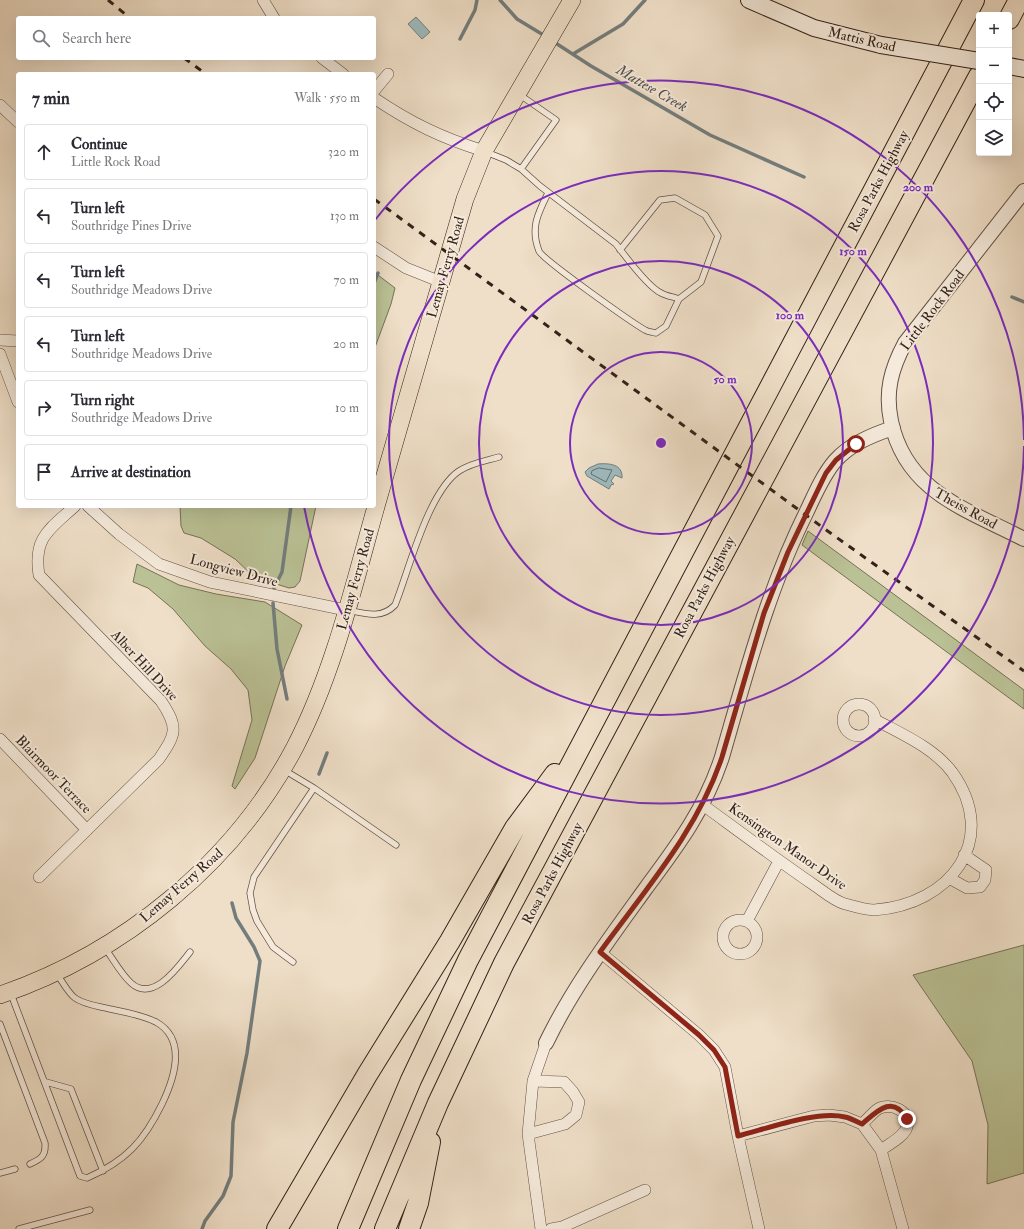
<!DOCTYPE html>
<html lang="en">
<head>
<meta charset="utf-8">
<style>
  body { margin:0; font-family:"IM FELL Double Pica",serif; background:#f2f2f3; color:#2b2b33 }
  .controls { position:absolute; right:12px; top:12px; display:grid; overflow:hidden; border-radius:4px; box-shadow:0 4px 16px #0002 }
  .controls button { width:36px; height:36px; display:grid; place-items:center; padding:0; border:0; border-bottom:1px solid #e1e1e2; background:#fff; color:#2b2b33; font:20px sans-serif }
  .stop { position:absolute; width:12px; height:12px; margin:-9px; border:3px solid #8f2418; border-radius:50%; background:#fff }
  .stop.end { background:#8f2418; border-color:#fff; box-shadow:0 1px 4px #0008 }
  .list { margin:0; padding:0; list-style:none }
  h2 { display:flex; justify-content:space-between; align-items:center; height:52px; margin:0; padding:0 16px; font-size:17px }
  h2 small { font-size:13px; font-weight:400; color:#7c7c81 }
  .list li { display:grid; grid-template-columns:26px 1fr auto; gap:12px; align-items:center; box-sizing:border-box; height:56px; margin:0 8px 8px; padding:0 8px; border:1px solid #e1e1e2; border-radius:4px }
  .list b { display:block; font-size:15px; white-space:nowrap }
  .list p { margin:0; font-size:13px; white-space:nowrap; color:#7c7c81 }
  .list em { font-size:13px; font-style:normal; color:#7c7c81 }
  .icon { flex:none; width:22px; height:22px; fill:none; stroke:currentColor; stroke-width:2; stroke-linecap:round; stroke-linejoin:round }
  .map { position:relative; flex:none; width:1024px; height:1229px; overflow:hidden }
  .search { position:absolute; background:#fff; box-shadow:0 4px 16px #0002; left:16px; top:16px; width:360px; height:44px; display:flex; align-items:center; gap:10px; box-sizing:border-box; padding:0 14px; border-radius:4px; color:#7c7c81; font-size:15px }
  .panel { position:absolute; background:#fff; box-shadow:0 4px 16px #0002; left:16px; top:72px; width:360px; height:436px; border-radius:4px }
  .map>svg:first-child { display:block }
  .green { fill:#bac195; stroke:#767258 }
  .water { fill:#9dbabf; stroke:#737d7d }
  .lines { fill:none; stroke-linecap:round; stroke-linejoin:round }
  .shore { stroke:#686e6c; stroke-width:1 }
  .stream { stroke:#737d7d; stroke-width:3.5 }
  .service-casing { stroke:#625146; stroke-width:7 }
  .minor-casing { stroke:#625146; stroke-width:12 }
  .tertiary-casing { stroke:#625146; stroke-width:16 }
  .secondary-casing { stroke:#33221a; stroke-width:18 }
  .primary-casing { stroke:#33221a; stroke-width:18 }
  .motorway-casing { stroke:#33221a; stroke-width:22 }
  .service { stroke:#f5eadb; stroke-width:5.5 }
  .minor { stroke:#f5eadb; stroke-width:11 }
  .tertiary { stroke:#f5eadb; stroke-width:14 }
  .secondary { stroke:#f5eadb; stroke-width:16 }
  .primary { stroke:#efdfc8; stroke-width:17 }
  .motorway { stroke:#efdfc8; stroke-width:20 }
  .rail { stroke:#33221a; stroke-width:3; stroke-dasharray:7 7; stroke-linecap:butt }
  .secondary-bridge-casing { stroke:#33221a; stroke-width:18; stroke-linecap:butt }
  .secondary-bridge { stroke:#f5eadb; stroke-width:16 }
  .route { stroke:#8f2418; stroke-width:5 }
  .ring { fill:none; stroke:#7b2cbf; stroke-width:2 }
  .labels { text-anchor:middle; stroke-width:4; stroke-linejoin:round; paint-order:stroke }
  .street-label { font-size:14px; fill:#33221a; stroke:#f5eadb }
  .water-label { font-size:15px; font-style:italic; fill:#53504c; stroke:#f5eadb }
  .centre { fill:#7b2cbf; stroke:#f5eadb; stroke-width:2 }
  .ring-label { font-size:12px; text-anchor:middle; font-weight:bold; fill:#7b2cbf; stroke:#f5eadb; stroke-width:4; stroke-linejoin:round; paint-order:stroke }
</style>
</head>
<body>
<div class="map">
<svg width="1024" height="1229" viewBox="0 0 1024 1229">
  <rect width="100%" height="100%" fill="#efdfc8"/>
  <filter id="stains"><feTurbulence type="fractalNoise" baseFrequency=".005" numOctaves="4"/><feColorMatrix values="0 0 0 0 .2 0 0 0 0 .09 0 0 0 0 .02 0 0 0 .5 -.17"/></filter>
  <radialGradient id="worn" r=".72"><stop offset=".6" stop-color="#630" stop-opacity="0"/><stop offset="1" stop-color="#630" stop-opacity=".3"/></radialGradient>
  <!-- green -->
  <path class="green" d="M374 272 395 288 391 304 374 350Z
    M180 506H316L300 581 295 587 289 588 254 577 235 559 201 538 184 533 181 526Z
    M808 531 1024 690V709L802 545Z
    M137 564 179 585 216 594 265 602 302 625 285 666 255 758 235 789 232 786 252 720 248 690 231 669 205 646 173 609 148 588 133 582Z
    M1024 945V1173L987 1184 988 1125 972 1061 913 975Z"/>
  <!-- water -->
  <path class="water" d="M416 17 430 32 422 39 408 24Z
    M598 464C609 463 623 464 622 478L615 475 611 481 614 484 611 485 609 489 587 476 585 472 589 468Z"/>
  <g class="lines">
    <!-- shore -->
    <path class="shore" d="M599 468 612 470 606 482 591 474 592 471Z"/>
    <!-- stream -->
    <path class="stream" d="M500 0 517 19 545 36
      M460 39 475 10 477 0
      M554 42 591 66 710 135 804 177
      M573 54 623 24 645 0
      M374 283 378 273
      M1012 297 1024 302
      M274 588 282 572 291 506
      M273 603 277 649 287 699
      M319 774 327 753
      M202 1229 205 1221 223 1196 231 1176 233 1122 247 1053 260 961 254 947 236 918 232 903"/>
    <defs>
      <path id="service" d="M486 152 506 160 521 169 556 120 520 95
        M521 169 540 186 616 244C625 256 648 287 661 293 666 296 674 297 679 299L701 282 718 236 705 215 675 198 660 200 620 250
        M548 193C538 213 530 228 539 251 542 259 631 322 645 330 648 332 652 332 656 333L666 326 679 299
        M348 610C366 614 382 619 395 605 409 570 428 492 459 471 471 463 485 461 499 457
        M284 770 314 788 396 845
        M105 948C113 959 121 974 131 983 153 1003 178 967 190 952
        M293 962 273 947 257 921 253 910 250 893 254 877 314 788
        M11 994 80 1176 87 1178C126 1161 144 1141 162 1104 174 1079 188 1040 156 1022 142 1015 125 1012 110 1009 98 1006 85 1005 75 998 68 993 62 981 57 974
        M0 1024 45 1143C46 1156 41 1159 30 1164
        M46 1082 71 1089 103 1171
        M0 1173 15 1169
        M19 1229 90 1210"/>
      <path id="minor" d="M263 0 274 18
        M322 58 343 74
        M374 91 388 74
        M374 98C411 123 442 138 484 151
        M0 105 18 122
        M374 247 406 268 441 282
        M0 340 18 341
        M0 354 18 402
        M88 506 119 534 159 564 210 582 346 610
        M843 720a16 16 0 1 1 32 0a16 16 0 1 1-32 0Z
        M0 739 87 830
        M703 805C740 832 776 859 814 885 823 891 834 901 845 904 853 906 865 910 874 910 950 905 1001 840 952 772 933 747 901 734 874 719
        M39 877 159 759C176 734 179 728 161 701L39 575C33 537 50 529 75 506
        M949 878 967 888 980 887 985 880 986 870 964 855
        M723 937a17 17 0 1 1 34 0a17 17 0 1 1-34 0Z
        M747 921 779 861
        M600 952 699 1035 714 1050 725 1067 738 1136 759 1229
        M862 1124C867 1120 872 1113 878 1109 890 1102 912 1111 907 1127 904 1137 889 1144 881 1150
        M528 1134 565 1124 576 1115 579 1102 573 1092 564 1082 533 1081
        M738 1136 814 1116 829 1115 845 1117 862 1124 881 1150 903 1229
        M541 1229 528 1134 533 1081 546 1043
        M551 1229 562 1227 645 1190"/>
      <path id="tertiary" d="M1024 191 905 343C891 369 885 392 891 421 906 492 966 509 1024 539
        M546 1043C573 987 610 938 646 888 678 845 705 809 722 757 746 674 768 589 807 511 815 494 823 475 835 461 850 444 872 435 893 428"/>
      <path id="secondary" d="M749 0 814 28 881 45
        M1009 66 1024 69"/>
      <path id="primary" d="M0 995C123 953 234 863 295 747 334 672 354 584 377 503 406 401 436 300 465 199L484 151 572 0"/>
      <path id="motorway" d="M1009 19 1019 0
        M277 1229 367 1075 450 941 515 828 555 774
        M348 1229 411 1080 468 960 974 0
        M385 1229 438 1103 504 963 979 76
        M409 1229 418 1203 430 1142"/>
    </defs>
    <!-- service casing -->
    <use href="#service" class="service-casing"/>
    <!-- minor casing -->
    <use href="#minor" class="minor-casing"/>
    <!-- tertiary casing -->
    <use href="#tertiary" class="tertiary-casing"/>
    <!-- secondary casing -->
    <use href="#secondary" class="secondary-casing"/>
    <!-- primary casing -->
    <use href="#primary" class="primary-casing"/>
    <!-- motorway casing -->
    <use href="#motorway" class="motorway-casing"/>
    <!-- service -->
    <use href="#service" class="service"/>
    <!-- minor -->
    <use href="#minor" class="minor"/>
    <!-- tertiary -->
    <use href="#tertiary" class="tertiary"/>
    <!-- secondary -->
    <use href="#secondary" class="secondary"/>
    <!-- primary -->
    <use href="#primary" class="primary"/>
    <!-- motorway -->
    <use href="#motorway" class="motorway"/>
    <!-- rail -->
    <path class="rail" d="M108 0 130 18
      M184 58 206 74
      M374 199 829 532 1024 671"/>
    <defs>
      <path id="secondary-bridge" d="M881 45 979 61"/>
    </defs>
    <!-- secondary-bridge casing -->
    <use href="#secondary-bridge" class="secondary-bridge-casing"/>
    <!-- secondary-bridge -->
    <use href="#secondary-bridge" class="secondary-bridge"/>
  </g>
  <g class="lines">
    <!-- route -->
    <path class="route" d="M856 444 836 460 826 473 788 552 764 613 722 757C698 830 645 890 600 952L699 1035 714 1050 725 1067 738 1136C766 1129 817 1110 845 1117 851 1118 857 1122 862 1124 877 1111 893 1094 907 1119"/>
  </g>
  <!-- distance rings -->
  <g class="ring">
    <circle cx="661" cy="443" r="91"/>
    <circle cx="661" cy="443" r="182"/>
    <circle cx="661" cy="443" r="272"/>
    <path d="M1024 446A363 363 0 0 1 304 506M375 220A363 363 0 0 1 1024 440"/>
  </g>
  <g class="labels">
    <!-- street labels -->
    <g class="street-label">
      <text transform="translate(862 39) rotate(13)" y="5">Mattis Road</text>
      <text transform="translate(878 181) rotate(-62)" y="5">Rosa Parks Highway</text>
      <text transform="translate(445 267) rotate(-74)" y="5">Lemay Ferry Road</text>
      <text transform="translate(932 310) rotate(-53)" y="5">Little Rock Road</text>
      <text transform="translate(966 508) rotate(29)" y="5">Theiss Road</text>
      <text transform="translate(234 570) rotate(15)" y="5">Longview Drive</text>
      <text transform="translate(355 579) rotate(-74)" y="5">Lemay Ferry Road</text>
      <text transform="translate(704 587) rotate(-62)" y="5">Rosa Parks Highway</text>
      <text transform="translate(145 665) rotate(47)" y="5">Alber Hill Drive</text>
      <text transform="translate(54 774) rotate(46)" y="5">Blairmoor Terrace</text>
      <text transform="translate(788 846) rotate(35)" y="5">Kensington Manor Drive</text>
      <text transform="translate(552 873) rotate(-62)" y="5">Rosa Parks Highway</text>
      <text transform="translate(181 885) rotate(-41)" y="5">Lemay Ferry Road</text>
    </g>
    <!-- water labels -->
    <g class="water-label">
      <text transform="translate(652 88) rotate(30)" y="5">Mattese Creek</text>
    </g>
  </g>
  <circle cx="661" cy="443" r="6" class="centre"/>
  <g class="ring-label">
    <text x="918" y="191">200 m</text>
    <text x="853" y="255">150 m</text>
    <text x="790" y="319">100 m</text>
    <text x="725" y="383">50 m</text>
  </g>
  <rect width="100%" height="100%" filter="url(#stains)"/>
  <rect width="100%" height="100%" fill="url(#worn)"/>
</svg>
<div class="controls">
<button>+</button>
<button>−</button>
<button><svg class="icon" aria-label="locate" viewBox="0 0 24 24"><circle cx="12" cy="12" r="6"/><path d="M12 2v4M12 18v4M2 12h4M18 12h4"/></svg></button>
<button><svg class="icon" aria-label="layers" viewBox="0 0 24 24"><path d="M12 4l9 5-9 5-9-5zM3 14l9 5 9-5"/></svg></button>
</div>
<div class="stop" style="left:856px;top:444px"></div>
<div class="stop end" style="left:907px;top:1119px"></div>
<div class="search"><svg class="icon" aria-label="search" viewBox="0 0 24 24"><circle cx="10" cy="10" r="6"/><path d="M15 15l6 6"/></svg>Search here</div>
<section class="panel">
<h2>7 min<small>Walk · 550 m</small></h2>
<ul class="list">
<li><svg class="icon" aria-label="ahead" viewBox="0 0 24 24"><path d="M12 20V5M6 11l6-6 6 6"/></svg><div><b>Continue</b><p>Little Rock Road</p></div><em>320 m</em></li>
<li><svg class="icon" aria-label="left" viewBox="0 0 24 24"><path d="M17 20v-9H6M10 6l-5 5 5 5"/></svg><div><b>Turn left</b><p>Southridge Pines Drive</p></div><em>130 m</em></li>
<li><svg class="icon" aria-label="left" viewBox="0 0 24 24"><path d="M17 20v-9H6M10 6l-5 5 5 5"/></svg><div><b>Turn left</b><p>Southridge Meadows Drive</p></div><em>70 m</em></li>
<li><svg class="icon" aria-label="left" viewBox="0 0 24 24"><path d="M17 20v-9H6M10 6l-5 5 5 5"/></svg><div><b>Turn left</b><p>Southridge Meadows Drive</p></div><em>20 m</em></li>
<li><svg class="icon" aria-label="right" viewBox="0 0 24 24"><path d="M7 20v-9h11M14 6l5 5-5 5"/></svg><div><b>Turn right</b><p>Southridge Meadows Drive</p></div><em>10 m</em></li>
<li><svg class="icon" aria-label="arrive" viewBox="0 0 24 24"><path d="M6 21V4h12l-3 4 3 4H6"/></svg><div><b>Arrive at destination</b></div></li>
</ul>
</section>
</div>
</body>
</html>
